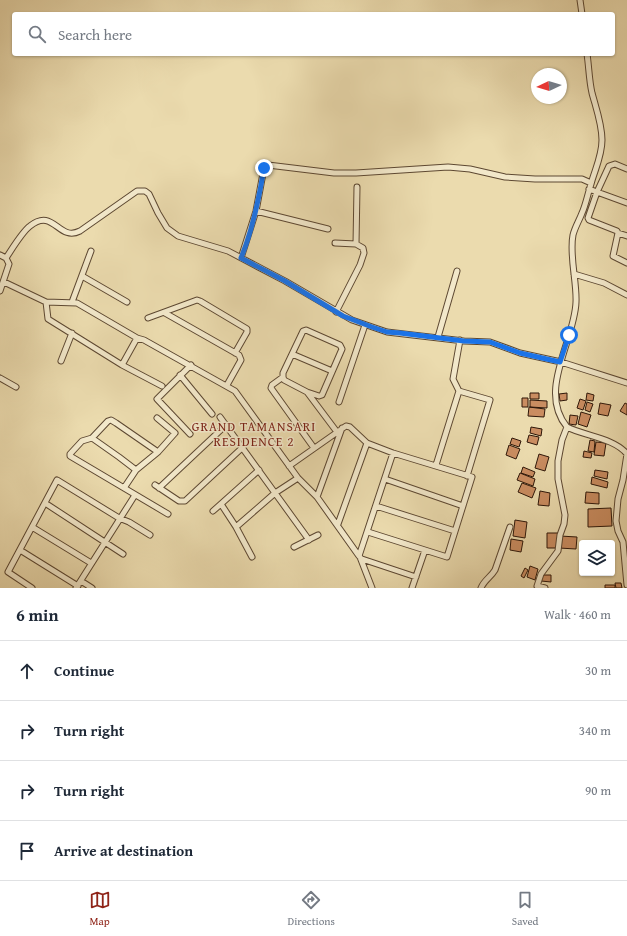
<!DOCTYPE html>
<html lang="en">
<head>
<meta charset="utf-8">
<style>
  body { margin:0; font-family:"Gentium Book Plus",serif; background:#f2f2f3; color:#1f2937 }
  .controls { position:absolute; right:12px; bottom:12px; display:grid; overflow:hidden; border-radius:4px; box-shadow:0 1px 3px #0004 }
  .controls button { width:36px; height:36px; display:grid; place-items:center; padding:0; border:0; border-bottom:1px solid #e0e1e3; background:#fff; color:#1f2937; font:20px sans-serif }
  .compass { position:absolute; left:531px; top:68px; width:36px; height:36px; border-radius:50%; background:#fff; box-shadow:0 1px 3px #0004; rotate:266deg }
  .stop { position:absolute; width:12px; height:12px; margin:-9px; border:3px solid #1a73e8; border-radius:50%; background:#fff }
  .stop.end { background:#1a73e8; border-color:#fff; box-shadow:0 1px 4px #0008 }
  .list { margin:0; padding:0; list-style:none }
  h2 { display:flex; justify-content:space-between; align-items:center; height:52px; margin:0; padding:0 16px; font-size:17px }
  h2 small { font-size:13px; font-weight:400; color:#747a83 }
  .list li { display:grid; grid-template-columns:26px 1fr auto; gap:12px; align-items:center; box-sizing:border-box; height:60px; padding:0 16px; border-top:1px solid #e0e1e3 }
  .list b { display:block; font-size:15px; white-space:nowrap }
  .list em { font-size:13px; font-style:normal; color:#747a83 }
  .icon { flex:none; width:22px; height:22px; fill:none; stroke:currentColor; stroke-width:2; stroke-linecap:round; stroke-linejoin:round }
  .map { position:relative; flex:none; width:627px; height:588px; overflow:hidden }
  .search { position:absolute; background:#fff; box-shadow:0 1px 3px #0004; left:12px; right:12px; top:12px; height:44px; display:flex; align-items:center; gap:10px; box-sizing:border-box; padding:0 14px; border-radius:4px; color:#747a83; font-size:15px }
  .sheet { height:292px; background:#fff }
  nav { display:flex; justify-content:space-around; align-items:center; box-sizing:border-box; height:56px; border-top:1px solid #e0e1e3; background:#fff; font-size:11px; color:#747a83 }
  nav a { display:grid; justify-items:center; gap:2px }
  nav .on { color:#8f2418 }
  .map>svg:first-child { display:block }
  .building { fill:#ca8d61; stroke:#2e1709 }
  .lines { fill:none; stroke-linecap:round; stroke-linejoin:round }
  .minor-casing { stroke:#5d4832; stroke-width:7 }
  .minor { stroke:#f2e8ca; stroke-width:5 }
  .route { stroke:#1a73e8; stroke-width:5 }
  .labels { text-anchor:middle; stroke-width:3; stroke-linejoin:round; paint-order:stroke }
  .neighbourhood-label { font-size:13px; letter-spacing:1px; fill:#7a1f14; stroke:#f2e8ca }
</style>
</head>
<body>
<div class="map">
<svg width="627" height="588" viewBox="0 0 627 588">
  <rect width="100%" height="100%" fill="#ebdbae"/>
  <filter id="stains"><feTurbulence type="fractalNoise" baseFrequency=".005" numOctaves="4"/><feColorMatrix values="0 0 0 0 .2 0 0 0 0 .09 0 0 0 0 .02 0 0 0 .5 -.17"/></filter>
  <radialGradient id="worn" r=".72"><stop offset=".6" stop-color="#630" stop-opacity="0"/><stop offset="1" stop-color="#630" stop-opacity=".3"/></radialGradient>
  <!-- building -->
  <path class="building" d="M530 393H539V399H530Z
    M567 393V400L560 401 559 394Z
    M587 393 594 395 593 401 586 400Z
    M522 398H528V407H522Z
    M580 399 586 401 583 410 577 408Z
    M530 400 547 401V408L530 407Z
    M587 402 593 404 590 412 585 410Z
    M600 403 611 405 608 416 598 414Z
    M625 403 627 404V415L620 411Z
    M529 407 545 409 544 417 528 416Z
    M581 412 591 415 587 427 578 424Z
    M570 415 578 416 576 425 569 424Z
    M531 427 542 429 541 436 530 433Z
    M529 435 539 437 537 445 527 442Z
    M512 438 521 441 519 447 510 444Z
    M590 440 595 441 594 452 588 451Z
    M596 442 606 443 604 456 594 455Z
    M509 445 520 449 516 459 506 455Z
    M584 451 592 453 591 458 583 457Z
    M539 454 549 457 545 471 535 468Z
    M523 467 535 472 533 477 521 473Z
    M595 470 608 472 607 479 594 476Z
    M520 473 535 479 533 486 517 480Z
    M592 477 608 482 607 488 591 484Z
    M522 483 536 488 532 498 518 492Z
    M540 491 550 493 549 506 538 505Z
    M586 492 599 493V504L585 503Z
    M611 508 612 526 588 527V509Z
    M515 520 527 522 525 538 513 536Z
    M547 533H558V548H547Z
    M560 536 577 537 576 549 559 548Z
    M511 539 523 541 521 552 510 550Z
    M530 566 538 569 535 580 527 577Z
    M525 568 528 570 524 578 521 576Z
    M541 575H551V582L541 581Z
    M615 583H621L622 588H616Z
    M605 585H615V588H605Z"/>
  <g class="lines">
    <defs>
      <path id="minor" d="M580 0 582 14
        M587 54C589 67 589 80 592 93 596 108 602 124 602 140 602 156 595 169 591 184 588 193 586 204 582 213 579 221 575 227 573 235 569 255 577 282 576 302 575 340 537 391 567 427 585 436 614 438 627 454L623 480 618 499 616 521 618 531 623 542 627 585
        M627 169 615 164 609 166 597 192 627 203
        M589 189 597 192 588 218 589 220 617 231 618 233 613 256 627 263
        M256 211 328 229
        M618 233 627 236
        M335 243 356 244
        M0 255 6 258 9 264 0 291
        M6 258C12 249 22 232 30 226 54 207 58 242 80 231L137 191H145L149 194 158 213 167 228 178 236 228 251 285 281 352 320 387 332 464 341 490 342 520 353 561 362 627 383
        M241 258 256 211 264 168 268 165 334 173H356L448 167 470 169 505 177 535 179H582L591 183
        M574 274 604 283 627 295
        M82 276 127 302
        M4 282 46 302 77 303 137 338 144 340 235 391 298 478 317 497 359 556 393 453
        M46 302 48 319 122 365 162 386
        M72 302 91 251
        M336 312 360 265 364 253 363 248 356 244 357 187
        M165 313 239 355 241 360 227 385
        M148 318 197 300 200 301 247 329V332L235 353
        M438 337 457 271
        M292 354 332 371
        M61 361 72 333
        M122 365 137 338
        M180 375 212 414
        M283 377 272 385 271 388 314 448
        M0 378 16 387
        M459 391 490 400 467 476
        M307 392 319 396 322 395 342 349 340 345 306 330 303 331 283 373V377L284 380 307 392 337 432
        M339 402 365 325
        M220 417 275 493 236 527 221 504
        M157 418 175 433 158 452
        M190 434 157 399 191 365
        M92 438 108 421 111 420 116 423 158 452 136 470 124 488
        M436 465 459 391 453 379 460 340
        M289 466 346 426 350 427 367 443 393 453 472 477 447 557 368 532
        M136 470 119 457 92 438 82 441 70 454V456L168 514
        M298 478 275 493 309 540
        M385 479 463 506
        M155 485 179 501H185L243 447
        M159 488 226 425
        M317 497 342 428
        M45 503 123 554
        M376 506 455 531
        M213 511 259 470
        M338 524 367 443
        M32 527 91 563
        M236 527 252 557
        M294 547 318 535
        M20 550 78 586
        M360 557 372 588
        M362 559 416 577
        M81 581 92 588
        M32 588 8 572 57 480 119 518 129 522 150 535
        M76 588 135 495
        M412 588 425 550
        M481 588C484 580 491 577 495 570L510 527
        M545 588 537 586 541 574 558 551 560 535 564 524 565 515 558 479V461L562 440 567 427"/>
    </defs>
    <!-- minor casing -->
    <use href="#minor" class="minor-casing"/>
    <!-- minor -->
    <use href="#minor" class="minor"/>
  </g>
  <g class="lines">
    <!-- route -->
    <path class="route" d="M264 168C259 199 253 229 241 258L285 281 343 316 372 327 387 332 400 333 464 341 490 342 520 353 560 362 569 335"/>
  </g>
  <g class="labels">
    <!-- neighbourhood labels -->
    <g class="neighbourhood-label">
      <text x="254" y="431">GRAND TAMANSARI<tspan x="254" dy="15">RESIDENCE 2</tspan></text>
    </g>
  </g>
  <rect width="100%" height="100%" filter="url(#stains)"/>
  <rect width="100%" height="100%" fill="url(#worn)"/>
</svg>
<div class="controls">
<button><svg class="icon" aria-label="layers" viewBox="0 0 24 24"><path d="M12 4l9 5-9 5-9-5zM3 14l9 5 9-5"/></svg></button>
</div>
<svg class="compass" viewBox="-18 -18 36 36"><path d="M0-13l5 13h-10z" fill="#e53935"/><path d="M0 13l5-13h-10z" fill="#747a83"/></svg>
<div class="stop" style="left:569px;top:335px"></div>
<div class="stop end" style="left:264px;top:168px"></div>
<div class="search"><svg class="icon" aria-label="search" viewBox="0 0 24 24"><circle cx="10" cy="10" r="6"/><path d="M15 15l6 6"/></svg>Search here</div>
</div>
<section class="sheet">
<h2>6 min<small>Walk · 460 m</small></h2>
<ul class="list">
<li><svg class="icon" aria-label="ahead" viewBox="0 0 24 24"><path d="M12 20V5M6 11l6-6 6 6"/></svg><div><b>Continue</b></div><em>30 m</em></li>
<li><svg class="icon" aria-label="right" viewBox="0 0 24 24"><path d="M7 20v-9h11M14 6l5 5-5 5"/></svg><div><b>Turn right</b></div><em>340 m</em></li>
<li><svg class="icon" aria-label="right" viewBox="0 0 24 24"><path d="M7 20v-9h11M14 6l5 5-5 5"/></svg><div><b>Turn right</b></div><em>90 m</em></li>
<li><svg class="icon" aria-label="arrive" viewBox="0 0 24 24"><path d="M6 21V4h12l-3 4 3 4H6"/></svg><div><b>Arrive at destination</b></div></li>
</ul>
</section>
<nav>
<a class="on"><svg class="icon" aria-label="map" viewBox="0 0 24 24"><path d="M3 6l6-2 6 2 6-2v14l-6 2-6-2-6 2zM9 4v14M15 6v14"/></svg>Map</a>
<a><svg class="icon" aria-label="directions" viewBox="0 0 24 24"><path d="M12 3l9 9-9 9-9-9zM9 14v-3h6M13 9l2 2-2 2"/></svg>Directions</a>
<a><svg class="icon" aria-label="saved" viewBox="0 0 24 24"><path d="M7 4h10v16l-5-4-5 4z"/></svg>Saved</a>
</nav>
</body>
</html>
